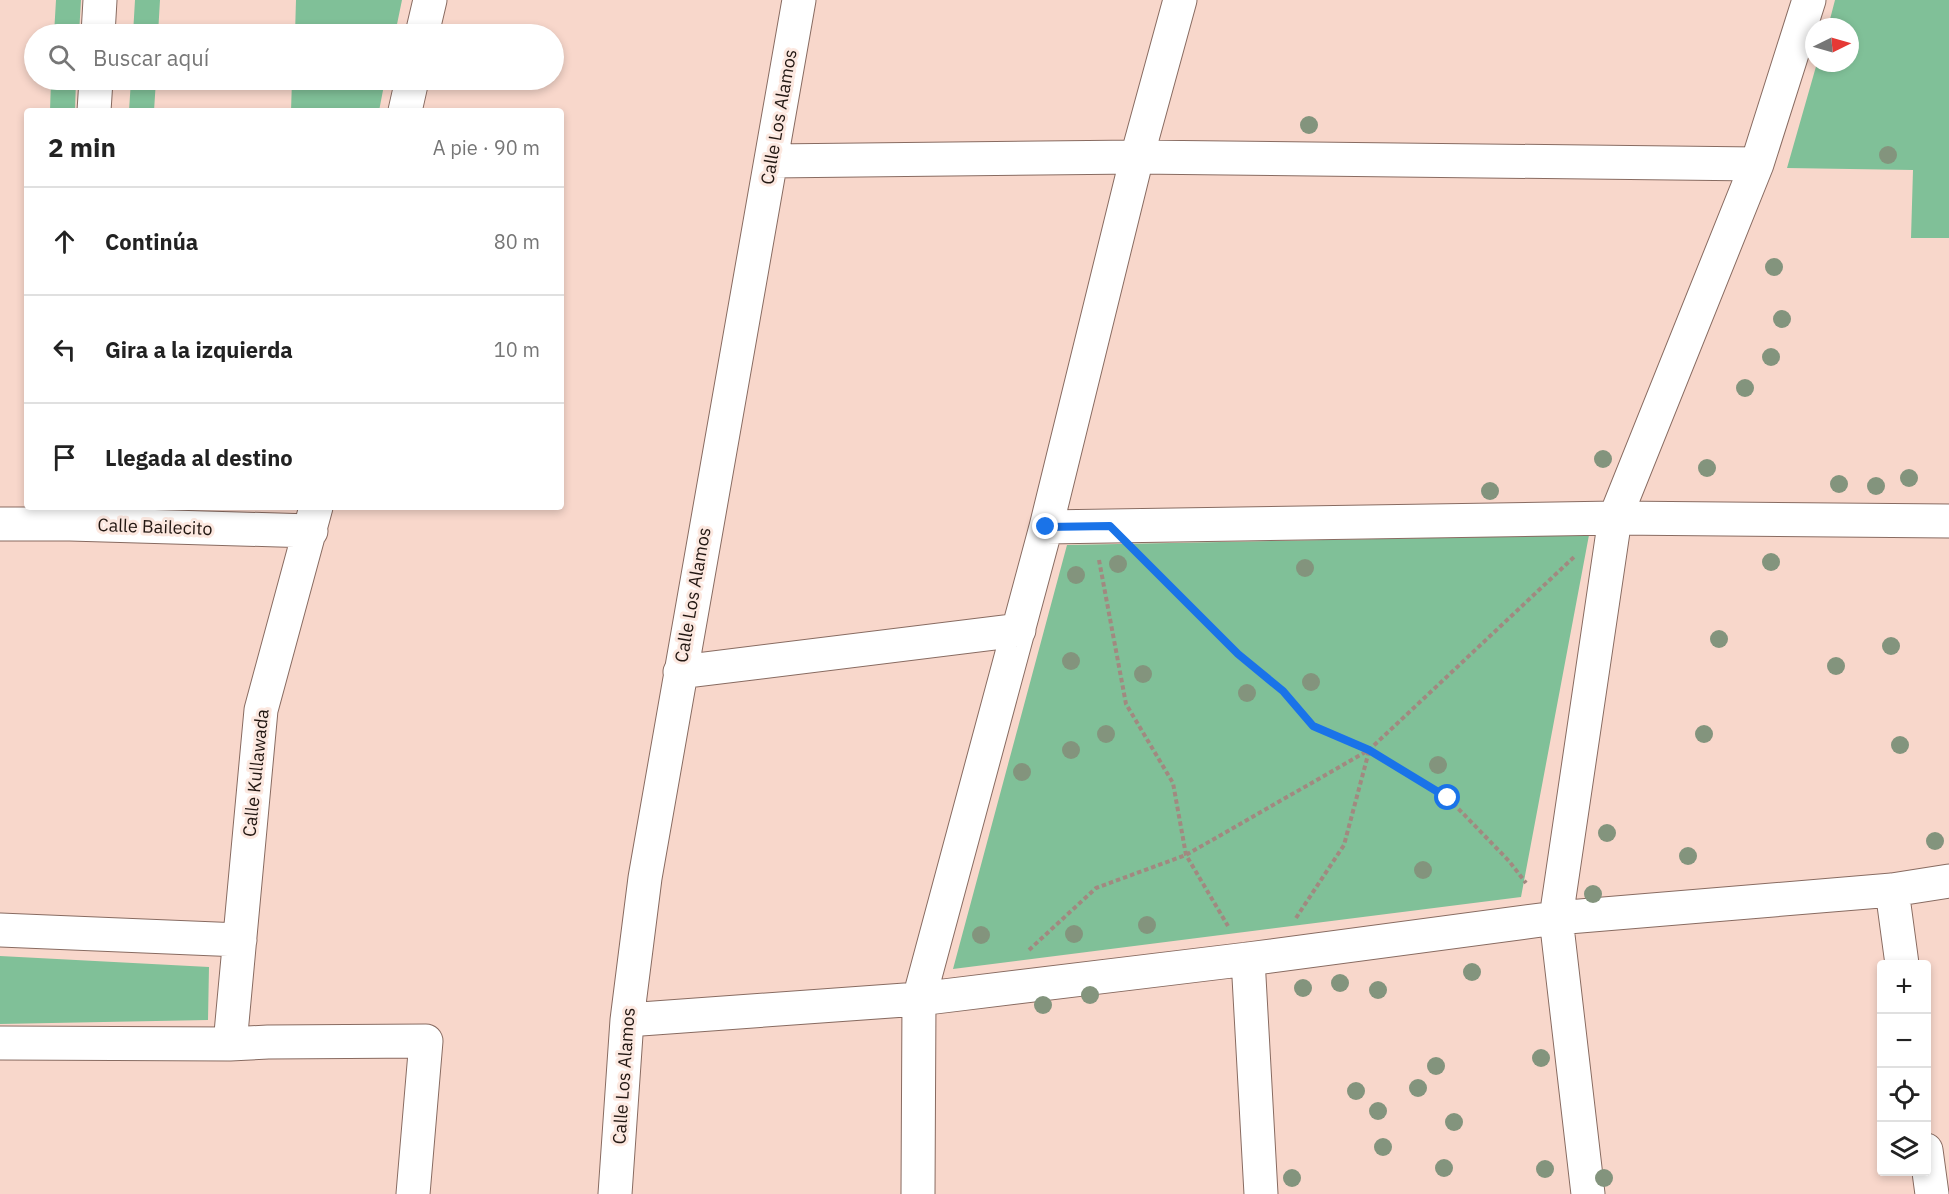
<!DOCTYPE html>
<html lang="es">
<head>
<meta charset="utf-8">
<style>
  body { margin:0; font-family:"IBM Plex Sans",sans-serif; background:#f6f6f6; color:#222 }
  .controls { position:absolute; right:18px; bottom:18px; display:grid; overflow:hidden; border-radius:6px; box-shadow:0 3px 9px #0003 }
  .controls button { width:54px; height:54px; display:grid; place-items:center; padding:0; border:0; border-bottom:2px solid #e0e0e0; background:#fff; color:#222; font:30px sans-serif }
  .compass { position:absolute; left:1805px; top:18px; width:54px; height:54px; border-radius:50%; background:#fff; box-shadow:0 3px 9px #0003; rotate:85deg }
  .stop { position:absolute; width:18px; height:18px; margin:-14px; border:4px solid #1a73e8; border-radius:50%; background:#fff }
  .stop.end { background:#1a73e8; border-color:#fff; box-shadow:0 2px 6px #0008 }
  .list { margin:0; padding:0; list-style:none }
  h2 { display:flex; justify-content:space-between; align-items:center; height:78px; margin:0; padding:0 24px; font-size:26px }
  h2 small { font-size:20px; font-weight:400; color:#767676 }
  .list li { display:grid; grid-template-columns:39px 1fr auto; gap:18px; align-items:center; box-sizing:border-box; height:108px; padding:0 24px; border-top:2px solid #e0e0e0 }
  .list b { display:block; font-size:22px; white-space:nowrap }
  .list em { font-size:20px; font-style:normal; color:#767676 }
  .icon { flex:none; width:33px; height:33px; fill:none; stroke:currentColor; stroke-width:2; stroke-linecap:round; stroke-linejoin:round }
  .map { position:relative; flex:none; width:1949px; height:1194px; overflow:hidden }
  .search { position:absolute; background:#fff; box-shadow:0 3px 9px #0003; left:24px; top:24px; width:540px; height:66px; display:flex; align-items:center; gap:15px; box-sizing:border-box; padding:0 21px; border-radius:33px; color:#767676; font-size:22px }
  .panel { position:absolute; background:#fff; box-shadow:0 3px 9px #0003; left:24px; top:108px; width:540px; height:402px; border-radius:6px }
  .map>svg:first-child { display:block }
  .green { fill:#80c098 }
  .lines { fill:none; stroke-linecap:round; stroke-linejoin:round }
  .minor-casing { stroke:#886b61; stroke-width:35 }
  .path { stroke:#a18980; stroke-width:4; stroke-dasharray:4.5 3; stroke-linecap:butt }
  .minor { stroke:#fff; stroke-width:33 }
  .tree { fill:#83947d }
  .route { stroke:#1a73e8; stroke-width:8 }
  .labels { text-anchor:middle; stroke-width:6; stroke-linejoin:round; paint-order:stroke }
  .street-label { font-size:18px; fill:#221712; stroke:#fce8e0 }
</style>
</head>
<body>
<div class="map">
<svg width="1949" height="1194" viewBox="0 0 1949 1194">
  <rect width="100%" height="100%" fill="#f8d7cb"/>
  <!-- green -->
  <path class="green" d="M56 0H81L79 34H54Z
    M135 0H160L158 34H133Z
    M296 0H402L395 34H295Z
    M1835 0H1949V238H1911L1913 170 1787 168 1817 63H1850V27H1828Z
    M51 80H76L75 111H50Z
    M131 80H156L154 111H129Z
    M292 80H385L379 111H291Z
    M1589 535 1521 897 953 969 1067 545Z
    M0 956 209 967 208 1020 0 1024Z"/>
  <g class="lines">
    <defs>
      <path id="minor" d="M98 34 100 0
        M422 34 430 0
        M94 111 96 80
        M405 111 412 80
        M771 161 1137 157 1757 164
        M0 524H70L311 531
        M1046 527 1615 518 1949 521
        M680 672 1019 630
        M1892 890 1902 964
        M0 930 240 940
        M1248 959 1261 1194
        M627 1020 919 999 1248 959 1556 918 1892 890 1949 881
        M0 1043 230 1044 268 1042 426 1041 413 1194
        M230 1044 261 710 316 507
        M1926 1150 1932 1194
        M615 1194 627 1020 645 878 799 0
        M918 1194 919 999 1046 527 1137 157 1180 0
        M1588 1194 1556 918 1615 518 1757 164 1809 0"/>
    </defs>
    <!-- minor casing -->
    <use href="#minor" class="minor-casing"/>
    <!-- path -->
    <path class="path" d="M1099 560 1126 704 1173 783 1186 855 1228 926
      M1144 561 1238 654 1283 691 1313 726 1369 750 1448 798 1509 861 1526 883
      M1296 918 1344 845 1369 751
      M1029 950 1096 888 1186 855 1369 750 1574 557"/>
    <!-- minor -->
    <use href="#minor" class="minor"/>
  </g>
  <!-- trees -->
  <g class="tree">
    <circle cx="1309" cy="125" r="9"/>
    <circle cx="1888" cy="155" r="9"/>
    <circle cx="1774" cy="267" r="9"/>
    <circle cx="1782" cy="319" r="9"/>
    <circle cx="1771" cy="357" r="9"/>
    <circle cx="1745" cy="388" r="9"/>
    <circle cx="1603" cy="459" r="9"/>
    <circle cx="1707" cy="468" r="9"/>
    <circle cx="1909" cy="478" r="9"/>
    <circle cx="1839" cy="484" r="9"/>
    <circle cx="1876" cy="486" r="9"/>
    <circle cx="1490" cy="491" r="9"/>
    <circle cx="1771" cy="562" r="9"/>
    <circle cx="1118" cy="564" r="9"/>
    <circle cx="1305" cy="568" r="9"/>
    <circle cx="1076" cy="575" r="9"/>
    <circle cx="1719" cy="639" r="9"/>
    <circle cx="1891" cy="646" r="9"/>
    <circle cx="1071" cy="661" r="9"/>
    <circle cx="1836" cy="666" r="9"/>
    <circle cx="1143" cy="674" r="9"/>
    <circle cx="1311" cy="682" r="9"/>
    <circle cx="1247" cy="693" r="9"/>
    <circle cx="1106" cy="734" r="9"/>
    <circle cx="1704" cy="734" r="9"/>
    <circle cx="1900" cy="745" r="9"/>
    <circle cx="1071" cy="750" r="9"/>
    <circle cx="1438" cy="765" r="9"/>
    <circle cx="1022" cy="772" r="9"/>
    <circle cx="1607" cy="833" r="9"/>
    <circle cx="1935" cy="841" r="9"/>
    <circle cx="1688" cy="856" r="9"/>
    <circle cx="1423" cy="870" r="9"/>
    <circle cx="1593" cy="894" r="9"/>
    <circle cx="1147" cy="925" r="9"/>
    <circle cx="1074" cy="934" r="9"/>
    <circle cx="981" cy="935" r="9"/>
    <circle cx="1472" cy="972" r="9"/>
    <circle cx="1340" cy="983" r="9"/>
    <circle cx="1303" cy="988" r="9"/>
    <circle cx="1378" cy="990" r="9"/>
    <circle cx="1090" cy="995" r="9"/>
    <circle cx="1043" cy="1005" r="9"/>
    <circle cx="1541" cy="1058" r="9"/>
    <circle cx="1436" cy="1066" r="9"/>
    <circle cx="1418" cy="1088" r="9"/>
    <circle cx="1356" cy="1091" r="9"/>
    <circle cx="1378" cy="1111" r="9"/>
    <circle cx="1454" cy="1122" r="9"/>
    <circle cx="1383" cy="1147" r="9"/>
    <circle cx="1444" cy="1168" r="9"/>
    <circle cx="1545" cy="1169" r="9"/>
    <circle cx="1292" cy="1178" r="9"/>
    <circle cx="1604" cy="1178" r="9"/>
  </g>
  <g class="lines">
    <!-- route -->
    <path class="route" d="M1046 527 1110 526 1238 654 1283 691 1313 726 1369 750 1448 798"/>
  </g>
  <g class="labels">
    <!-- street labels -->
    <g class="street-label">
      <text transform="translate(779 117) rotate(-80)" y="6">Calle Los Alamos</text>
      <text transform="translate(155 527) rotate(2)" y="6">Calle Bailecito</text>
      <text transform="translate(693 595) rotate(-80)" y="6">Calle Los Alamos</text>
      <text transform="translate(256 773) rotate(-84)" y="6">Calle Kullawada</text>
      <text transform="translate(624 1076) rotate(-86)" y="6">Calle Los Alamos</text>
    </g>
  </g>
</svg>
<div class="controls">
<button>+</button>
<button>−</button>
<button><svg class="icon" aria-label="locate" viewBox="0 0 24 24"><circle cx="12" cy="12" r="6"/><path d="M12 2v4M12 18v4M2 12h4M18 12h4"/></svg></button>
<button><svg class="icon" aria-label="layers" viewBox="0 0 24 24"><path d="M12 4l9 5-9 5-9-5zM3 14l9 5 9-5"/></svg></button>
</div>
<svg class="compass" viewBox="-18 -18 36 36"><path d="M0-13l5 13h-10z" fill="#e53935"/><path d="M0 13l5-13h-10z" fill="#767676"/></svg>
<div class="stop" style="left:1448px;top:798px"></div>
<div class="stop end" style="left:1046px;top:527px"></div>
<div class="search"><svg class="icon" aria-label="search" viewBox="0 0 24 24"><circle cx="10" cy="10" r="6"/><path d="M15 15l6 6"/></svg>Buscar aquí</div>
<section class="panel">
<h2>2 min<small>A pie · 90 m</small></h2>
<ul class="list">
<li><svg class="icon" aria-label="ahead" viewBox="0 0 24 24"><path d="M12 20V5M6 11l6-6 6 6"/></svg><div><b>Continúa</b></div><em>80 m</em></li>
<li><svg class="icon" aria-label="left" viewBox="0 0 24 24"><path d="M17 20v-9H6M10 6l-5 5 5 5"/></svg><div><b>Gira a la izquierda</b></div><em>10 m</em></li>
<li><svg class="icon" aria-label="arrive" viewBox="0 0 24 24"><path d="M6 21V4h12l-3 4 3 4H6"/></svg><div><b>Llegada al destino</b></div></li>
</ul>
</section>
</div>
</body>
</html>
